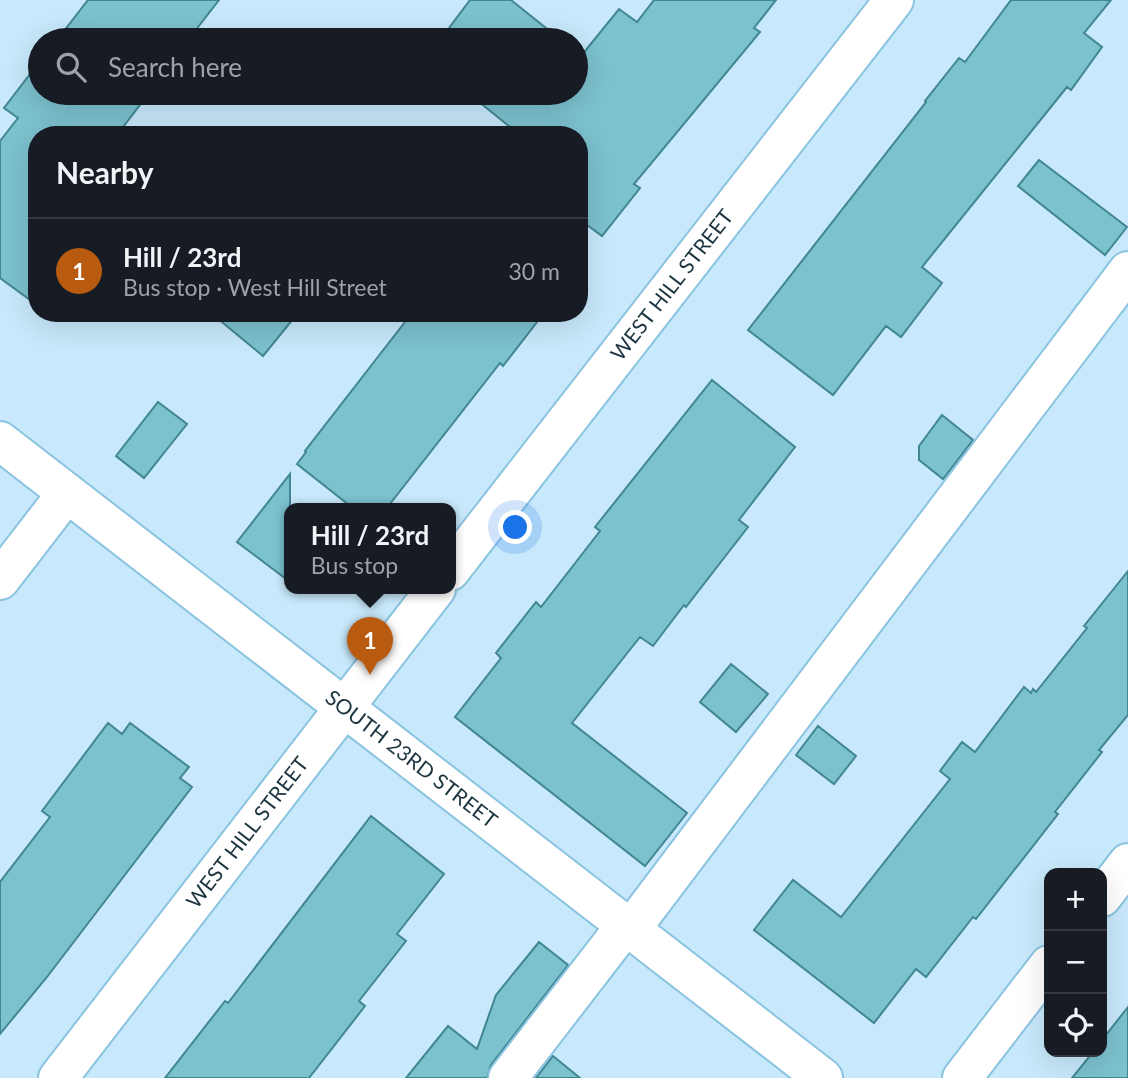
<!DOCTYPE html>
<html lang="en">
<head>
<meta charset="utf-8">
<style>
  body { margin:0; font-family:Lato,sans-serif; background:#20242c; color:#f1f3f6 }
  .controls { position:absolute; right:21px; bottom:21px; display:grid; overflow:hidden; border-radius:14px; box-shadow:0 7px 28px #0002 }
  .controls button { width:63px; height:63px; display:grid; place-items:center; padding:0; border:0; border-bottom:2px solid #363941; background:#171b24; color:#f1f3f6; font:35px sans-serif }
  .you { position:absolute; left:516px; top:528px; width:24px; height:24px; margin:-18px; border:5px solid #fff; border-radius:50%; background:#1a73e8; box-shadow:0 0 0 10px #1a73e833 }
  .badge { display:grid; place-items:center; width:46px; height:46px; border-radius:50%; background:#b85a0f; color:#fff; font-size:23px; font-weight:700 }
  .pin { position:absolute; translate:-50% -58px; filter:drop-shadow(0 2px 4px #0008) }
  .pin::after { content:''; position:absolute; top:37px; width:24px; height:21px; background:inherit; clip-path:polygon(0 0,100% 0,50% 100%) }
  .popup { position:absolute; left:284px; top:503px; width:172px; height:91px; box-sizing:border-box; display:grid; place-content:center; border-radius:14px; background:#171b24; filter:drop-shadow(0 2px 5px #0005); font-size:23px; white-space:nowrap; color:#9ea1a6 }
  .popup b { font-size:26px; color:#f1f3f6 }
  .popup::after { content:''; position:absolute; left:50%; top:100%; margin-left:-14px; border:14px solid transparent; border-top-color:#171b24 }
  .list { margin:0; padding:0; list-style:none }
  h2 { display:flex; justify-content:space-between; align-items:center; height:91px; margin:0; padding:0 28px; font-size:30px }
  h2 small { font-size:23px; font-weight:400; color:#9ea1a6 }
  .list li { display:grid; grid-template-columns:46px 1fr auto; gap:21px; align-items:center; box-sizing:border-box; height:105px; padding:0 28px; border-top:2px solid #363941 }
  .list b { display:block; font-size:26px; white-space:nowrap }
  .list p { margin:0; font-size:23px; white-space:nowrap; color:#9ea1a6 }
  .list em { font-size:23px; font-style:normal; color:#9ea1a6 }
  .icon { flex:none; width:38px; height:38px; fill:none; stroke:currentColor; stroke-width:2; stroke-linecap:round; stroke-linejoin:round }
  .map { position:relative; flex:none; width:1128px; height:1078px; overflow:hidden }
  .search { position:absolute; background:#171b24; box-shadow:0 7px 28px #0002; left:28px; top:28px; width:560px; height:77px; display:flex; align-items:center; gap:18px; box-sizing:border-box; padding:0 24px; border-radius:38px; color:#9ea1a6; font-size:26px }
  .panel { position:absolute; background:#171b24; box-shadow:0 7px 28px #0002; left:28px; top:126px; width:560px; height:196px; border-radius:28px }
  .map>svg:first-child { display:block }
  .building { fill:#7cc1ce; stroke:#418693; stroke-width:2 }
  .lines { fill:none; stroke-linecap:round; stroke-linejoin:round }
  .minor-casing { stroke:#8ac3e0; stroke-width:42 }
  .minor { stroke:#fff; stroke-width:38 }
  .labels { text-anchor:middle; stroke-width:7; stroke-linejoin:round; paint-order:stroke }
  .street-label { font-size:21px; fill:#1d3540; stroke:#c8e9fb }
</style>
</head>
<body>
<div class="map">
<svg width="1128" height="1078" viewBox="0 0 1128 1078">
  <rect width="100%" height="100%" fill="#c8e9fb"/>
  <!-- building -->
  <path class="building" d="M88 0H219L188 40H57Z
    M470 0H511L561 40H440Z
    M654 0H776L754 28 760 32 634 184 640 188 602 236 579 219V135H520L468 93H576V52L581 56 619 9 637 22Z
    M1011 0H1111L1084 33 1102 47 1071 90 1067 87 922 267 942 283 901 337 886 326 833 395 748 330 926 102 925 101 959 58 965 62Z
    M40 61V93H149L117 135H37V305L0 278V141L18 118 4 108Z
    M1039 160 1127 227 1105 255 1018 186Z
    M211 313H298L263 356Z
    M412 313H544L503 366 500 363 386 509H354L297 464 306 452 305 451Z
    M712 380 795 447 739 520 748 527 686 607 684 605 653 646 640 637 572 723 687 813 645 866 455 717 501 658 496 653 536 602 541 607 600 531 595 527Z
    M158 402 187 424 144 478 116 456Z
    M942 415 973 440 943 479 919 460V446Z
    M290 474V582L237 542Z
    M1128 571V715L1099 750 1102 752 1055 812 1058 814 976 919 973 917 926 977 916 969 874 1023 754 930 793 880 841 917 950 779 940 771 962 742 975 752 1024 687 1031 693 1033 689 1036 692 1087 628 1084 626Z
    M731 664 768 694 736 732 700 702Z
    M108 723 122 734 130 723 189 767 180 778 192 787 47 977 0 1034V882L50 817 42 811Z
    M818 726 856 756 834 784 796 755Z
    M371 816 444 874 397 934 406 941 359 1001 365 1006 309 1078H165L225 1001 228 1003Z
    M539 942 568 965 491 1065 487 1078H406L448 1026 477 1049 496 995Z
    M1128 1007V1078H1072L1093 1052H1102V1040Z
    M553 1056 580 1078H536Z"/>
  <g class="lines">
    <defs>
      <g id="minor">
        <path id="s1" d="M0 441 823 1078"/>
        <path id="s2" d="M450 571 894 0"/>
        <path d="M0 580 67 493"/>
        <path d="M1102 897 1128 863"/>
        <path d="M631 929 1128 271"/>
        <path id="s3" d="M58 1078 436 589"/>
        <path d="M508 1078 626 925"/>
        <path d="M962 1078 1049 965"/>
      </g>
    </defs>
    <!-- minor casing -->
    <use href="#minor" class="minor-casing"/>
    <!-- minor -->
    <use href="#minor" class="minor"/>
  </g>
  <g class="labels">
    <!-- street labels -->
    <g class="street-label">
      <text dy="7" stroke="none"><textPath href="#s2" startOffset="362">WEST HILL STREET</textPath></text>
      <text dy="7" stroke="none"><textPath href="#s1" startOffset="520">SOUTH 23RD STREET</textPath></text>
      <text dy="7" stroke="none"><textPath href="#s3" startOffset="310">WEST HILL STREET</textPath></text>
    </g>
  </g>
</svg>
<div class="controls">
<button>+</button>
<button>−</button>
<button><svg class="icon" aria-label="locate" viewBox="0 0 24 24"><circle cx="12" cy="12" r="6"/><path d="M12 2v4M12 18v4M2 12h4M18 12h4"/></svg></button>
</div>
<div class="you"></div>
<div class="pin badge" style="left:370px;top:675px">1</div>
<div class="popup"><b>Hill / 23rd</b>Bus stop</div>
<div class="search"><svg class="icon" aria-label="search" viewBox="0 0 24 24"><circle cx="10" cy="10" r="6"/><path d="M15 15l6 6"/></svg>Search here</div>
<section class="panel">
<h2>Nearby<small></small></h2>
<ul class="list">
<li><span class="badge">1</span><div><b>Hill / 23rd</b><p>Bus stop · West Hill Street</p></div><em>30 m</em></li>
</ul>
</section>
</div>
</body>
</html>
